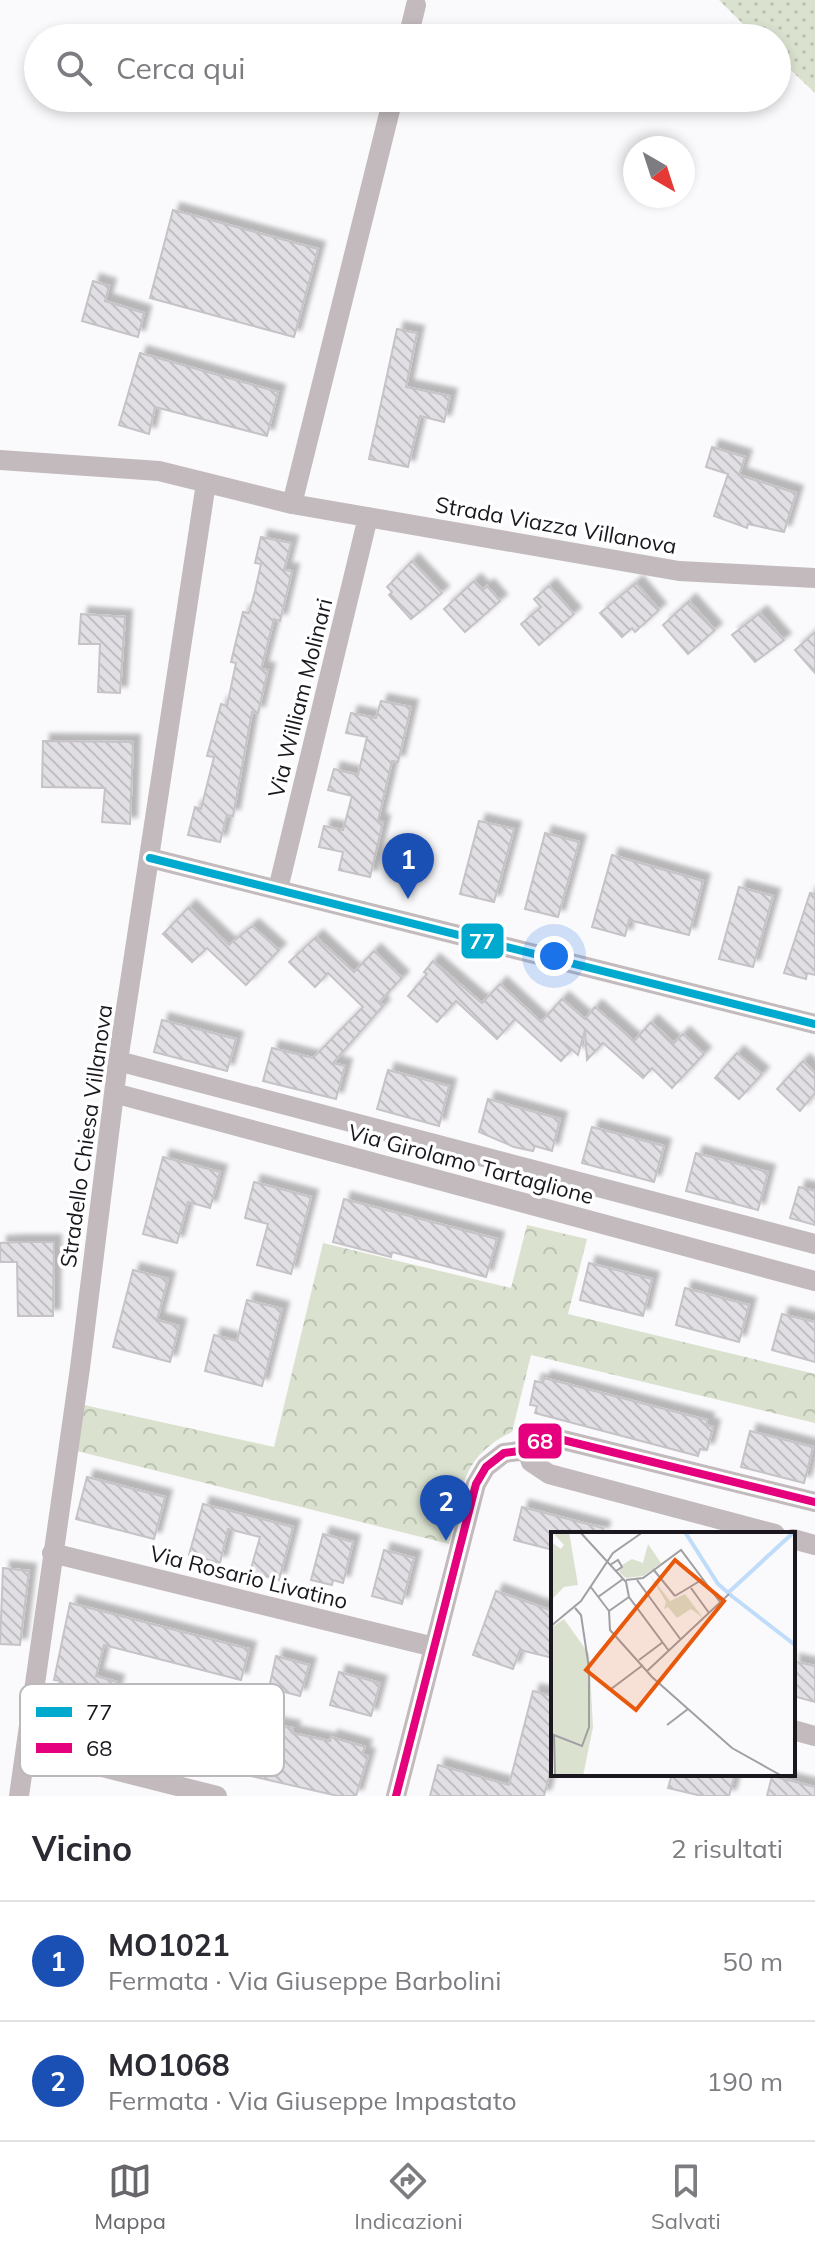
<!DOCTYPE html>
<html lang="it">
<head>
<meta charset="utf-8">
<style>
  body { margin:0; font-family:Mulish,sans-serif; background:#f7f7f7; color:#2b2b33 }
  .compass { position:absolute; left:623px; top:136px; width:72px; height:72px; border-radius:50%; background:#fff; box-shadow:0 4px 12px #0003; rotate:141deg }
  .you { position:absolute; left:554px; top:956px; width:28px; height:28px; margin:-20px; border:6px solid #fff; border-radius:50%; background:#1a73e8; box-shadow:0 0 0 12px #1a73e833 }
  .badge { display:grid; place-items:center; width:52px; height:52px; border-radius:50%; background:#69666b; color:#fff; font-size:26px; font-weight:700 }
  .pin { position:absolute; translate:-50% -66px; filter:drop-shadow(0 2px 4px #0008) }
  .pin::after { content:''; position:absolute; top:42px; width:28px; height:24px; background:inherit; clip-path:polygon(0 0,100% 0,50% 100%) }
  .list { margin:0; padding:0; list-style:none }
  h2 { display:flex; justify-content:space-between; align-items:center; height:104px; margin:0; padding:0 32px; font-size:34px }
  h2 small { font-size:26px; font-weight:400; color:#7c7c81 }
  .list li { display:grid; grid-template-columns:52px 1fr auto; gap:24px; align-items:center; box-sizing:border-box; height:120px; padding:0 32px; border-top:2px solid #e1e1e2 }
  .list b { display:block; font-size:30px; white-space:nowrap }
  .list p { margin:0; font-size:26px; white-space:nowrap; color:#7c7c81 }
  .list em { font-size:26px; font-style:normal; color:#7c7c81 }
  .icon { flex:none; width:44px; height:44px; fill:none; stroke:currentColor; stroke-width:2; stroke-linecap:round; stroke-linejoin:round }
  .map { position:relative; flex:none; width:815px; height:1796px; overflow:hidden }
  .search { position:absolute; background:#fff; box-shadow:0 4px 12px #0003; left:24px; right:24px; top:24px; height:88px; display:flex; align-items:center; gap:20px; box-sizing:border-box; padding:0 28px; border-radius:44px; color:#7c7c81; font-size:30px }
  .sheet { height:344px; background:#fff }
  nav { display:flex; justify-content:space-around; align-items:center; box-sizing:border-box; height:112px; border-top:2px solid #e1e1e2; background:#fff; font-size:22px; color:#7c7c81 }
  nav a { display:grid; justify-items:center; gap:4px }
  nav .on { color:#69666b }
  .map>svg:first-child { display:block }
  .grass { fill:url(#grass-dots) }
  .park { fill:url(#park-crowns) }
  .building { fill:url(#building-back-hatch); stroke:#c6c3c7; stroke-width:2; filter:url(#shadow) }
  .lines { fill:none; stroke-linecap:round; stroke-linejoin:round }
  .street { stroke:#c2babc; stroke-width:20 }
  .bus-1-casing { stroke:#fff; stroke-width:14 }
  .bus-2-casing { stroke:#fff; stroke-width:14 }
  .bus-1 { stroke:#00a9ce; stroke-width:8 }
  .bus-2 { stroke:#e5007d; stroke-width:8 }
  .labels { text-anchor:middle; stroke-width:7; stroke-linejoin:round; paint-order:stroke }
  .street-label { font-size:22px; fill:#1b171e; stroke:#fff }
  .inset-river { fill:none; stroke:#bfddfa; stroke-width:4 }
  .inset-road { fill:none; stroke:#a19fa3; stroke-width:2 }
  .view { fill:#e8590c; fill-opacity:0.15; stroke:#e8590c; stroke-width:4 }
  .inset-edge { fill:none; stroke:#1b171e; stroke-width:4 }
  .key { fill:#fff; stroke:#bbb9bc; stroke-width:2 }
  .key-label { font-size:22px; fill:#1b171e }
  .line-badge { stroke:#fff; stroke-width:3 }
  .badge-label { font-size:22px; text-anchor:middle; font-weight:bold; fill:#fff }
</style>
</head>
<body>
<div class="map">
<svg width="815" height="1796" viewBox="0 0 815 1796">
  <defs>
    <pattern id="grass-dots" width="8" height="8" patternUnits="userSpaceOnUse" patternTransform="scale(2)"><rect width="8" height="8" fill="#dae2cf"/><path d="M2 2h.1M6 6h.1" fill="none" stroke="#bac1b1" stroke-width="1.8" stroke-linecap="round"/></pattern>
    <pattern id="park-crowns" width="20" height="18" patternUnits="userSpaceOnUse" patternTransform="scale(2)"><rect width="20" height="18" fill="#dae2cf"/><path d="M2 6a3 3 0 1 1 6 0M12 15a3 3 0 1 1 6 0" fill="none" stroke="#bac1b1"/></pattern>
    <pattern id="building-back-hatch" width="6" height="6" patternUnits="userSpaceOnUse" patternTransform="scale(2)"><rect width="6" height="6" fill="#e1dee4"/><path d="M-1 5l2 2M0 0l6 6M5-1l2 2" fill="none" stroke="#c0bec3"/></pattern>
    <filter id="shadow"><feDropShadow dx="7" dy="-7" stdDeviation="2" flood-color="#0004"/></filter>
  </defs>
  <rect width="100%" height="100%" fill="#faf9fb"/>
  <!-- grass -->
  <path class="grass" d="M719 0H815V93L777 57V38H757Z"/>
  <!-- park -->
  <path class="park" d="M527 1225 587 1239 568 1314 815 1374V1423L531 1355 512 1432C460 1456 461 1493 449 1544L77 1451 84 1405 274 1447 323 1243 511 1288Z"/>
  <!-- building -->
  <path class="building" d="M173 210 318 249 294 337 150 298Z
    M93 281 109 286 105 301 144 313 138 337 82 321Z
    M397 329 417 333 406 387 450 396 444 422 420 416 408 467 369 459Z
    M140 353 278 392 267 436 155 407 149 434 119 425Z
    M712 447 745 457 739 475 796 493 784 532 748 524 747 528 714 516 728 474 706 467Z
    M261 537 291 543 284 570 292 571 280 621 274 619 261 669 268 670 263 691 258 713 252 712 233 816 227 815 220 842 188 835 195 807 201 809 214 757 207 756 221 704 227 706 236 663 231 662 243 612 249 613 255 591 261 564 255 563Z
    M412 561 442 593 411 619 389 595 392 592 387 587Z
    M474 581 483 590 487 586 500 601 465 632 444 609Z
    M636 583 659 610 635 632 632 628 622 637 600 613Z
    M549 586 574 614 539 645 521 624 541 607 534 599Z
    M689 601 715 630 688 654 663 625Z
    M760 613 784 640 755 662 732 635Z
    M81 614 125 617 120 693 98 692 100 644H79Z
    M815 632V673L795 650Z
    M381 701 411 707 398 762 392 761 378 821 383 822 370 877 339 870 343 852 319 847 324 826 343 830 352 796 328 790 334 769 358 775 367 737 346 733 351 713 376 718Z
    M43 741 133 742 130 824 102 822 105 788 42 787Z
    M479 821 514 829 494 902 460 894Z
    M545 833 579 842 558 917 525 909Z
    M612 855 703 881 689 935 629 920 625 936 592 927Z
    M739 887 773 896 753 967 719 959Z
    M810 893 815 894V975L807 973 806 979 784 973Z
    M189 907 229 945 252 926 279 950 246 985 207 948 192 962 163 934Z
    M316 937 354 972 374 951 402 978 379 1002 383 1006 333 1063 345 1066 336 1099 263 1081 272 1048 313 1058 363 1007 328 973 315 987 289 962Z
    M433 961 482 1003 500 984 541 1022 562 999 585 1019 595 1007 634 1041 651 1022 674 1043 683 1034 704 1054 672 1088 652 1068 643 1078 603 1043 587 1060 585 1030 578 1055 563 1042 571 1050 561 1061 515 1019 497 1039 456 1001 437 1022 408 996 427 974 424 972Z
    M162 1020 236 1039 227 1071 154 1052Z
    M737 1053 762 1074 739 1099 715 1078Z
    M803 1061 815 1073V1093L800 1111 777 1089Z
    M388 1070 449 1086 439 1126 377 1109Z
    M488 1099 560 1119 552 1151 535 1146 533 1151 514 1147 479 1132Z
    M592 1127 664 1146 654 1182 582 1163Z
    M696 1153 768 1172 758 1210 686 1191Z
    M163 1157 220 1172 210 1208 188 1202 177 1243 143 1234Z
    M254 1182 311 1197 291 1274 257 1265 268 1224 245 1218Z
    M799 1187 815 1191V1225L790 1218Z
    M344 1199 497 1239 486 1277 392 1252 391 1257 333 1242Z
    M19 1242H54L53 1316H18L17 1262H0V1243Z
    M589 1263 652 1279 643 1316 580 1300Z
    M133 1270 168 1279 157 1320 179 1326 170 1362 113 1347Z
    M685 1288 749 1305 739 1342 676 1325Z
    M247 1300 282 1309 262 1386 205 1371 214 1335 237 1341Z
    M782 1314 815 1322V1362L772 1350Z
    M544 1378 707 1420 706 1425 713 1427 707 1450 700 1449 698 1456 535 1413 537 1406 530 1405 535 1381 543 1383Z
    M750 1431 813 1447 804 1483 741 1467Z
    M87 1477 165 1497 154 1539 76 1519Z
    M203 1504 293 1527 279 1580 250 1572 260 1537 228 1529 220 1563 189 1555Z
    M522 1507 603 1528 602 1534H553V1550L514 1540Z
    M323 1534 353 1542 343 1583 333 1580 332 1585 311 1580Z
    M384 1550 414 1558 402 1604 372 1596Z
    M3 1568 29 1571 20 1645 0 1644Z
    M496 1591 553 1611V1658L520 1650 513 1669 473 1655Z
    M70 1603 249 1649 241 1680 104 1645 96 1676 117 1682 104 1731 66 1721V1718L51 1713 60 1681 54 1680Z
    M276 1656 309 1665 300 1696 269 1688Z
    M793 1661 815 1666V1702L793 1696Z
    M339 1672 380 1683 371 1716 330 1705Z
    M533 1691 553 1696V1760L544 1796H430L438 1765 509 1785Z
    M262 1722 293 1728 292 1733 330 1741 331 1737 365 1747 362 1754 368 1756 356 1796H338L251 1776Z
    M672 1774H735L729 1796H702L668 1788Z
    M772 1776 815 1787V1796H767Z"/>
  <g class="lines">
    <!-- street -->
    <path class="street" d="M408 38 416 5
      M0 460 159 471 292 504 679 571 815 578
      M292 504 393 98
      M150 858 815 1024
      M278 889 368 517
      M118 1061 815 1244
      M114 1093 815 1281
      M527 1450 531 1462 549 1474 775 1534
      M793 1539 815 1545
      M52 1553 434 1647
      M793 1730 815 1736
      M27 1748 217 1796
      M19 1796 80 1368 118 1061 206 483
      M396 1796 476 1484 486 1467 504 1453 527 1450 541 1440 555 1438 815 1502"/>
    <defs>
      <path id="bus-1" d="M150 858 815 1024"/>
      <path id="bus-2" d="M396 1796 476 1484 486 1467 504 1453 527 1450 541 1440 555 1438 815 1502"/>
    </defs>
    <!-- bus-1 casing -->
    <use href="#bus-1" class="bus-1-casing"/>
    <!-- bus-2 casing -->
    <use href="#bus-2" class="bus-2-casing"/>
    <!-- bus-1 -->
    <use href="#bus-1" class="bus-1"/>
    <!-- bus-2 -->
    <use href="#bus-2" class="bus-2"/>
  </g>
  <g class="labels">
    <!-- street labels -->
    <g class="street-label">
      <text transform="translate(556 525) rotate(10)" y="8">Strada Viazza Villanova</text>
      <text transform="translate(300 698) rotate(-76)" y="8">Via William Molinari</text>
      <text transform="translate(86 1136) rotate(-82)" y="8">Stradello Chiesa Villanova</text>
      <text transform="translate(471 1164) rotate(15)" y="8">Via Girolamo Tartaglione</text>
      <text transform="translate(249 1577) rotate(14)" y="8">Via Rosario Livatino</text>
    </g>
  </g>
  <!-- overview -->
  <g transform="translate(551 1532)">
    <rect width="244" height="244" fill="#faf9fb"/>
    <path d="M13 87 38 122 42 195 32 244H3L0 96Z" fill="#dae2cf"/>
    <path d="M18 0 27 53 13 55 0 68V10L10 17 13 13 3 2ZM99 43 119 69 134 62 152 86 140 77 126 86 117 75 113 77 115 70Z" fill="#dae2cf"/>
    <path d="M97 12 110 31 92 44 75 46 68 40 71 33 81 27 92 31Z" fill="#dae2cf"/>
    <path class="inset-river" d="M134 0 167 52 182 65M178 60 243 0M182 65 244 113"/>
    <path class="inset-road" d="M29 0 75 50 78 65 118 119M59 33 67 28 71 35 65 39M102 37 124 64M75 48 92 46 130 18 169 70M86 48 130 108M39 54 58 79 59 98 101 145 181 216 231 244M140 56 158 81M124 64 152 47M47 65 72 47M58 79 78 65M0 94 30 69 62 21 92 0M88 128 112 110M96 139 178 62M60 157 92 133M116 193 137 177M4 244 3 203 31 214 38 195V136L30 83 24 76"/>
    <path class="view" d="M124 28 173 69 85 178 35 138Z"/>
    <rect width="244" height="244" class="inset-edge"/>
  </g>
  <!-- legend -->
  <rect x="20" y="1684" width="264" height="92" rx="12" class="key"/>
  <rect x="36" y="1707" width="36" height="10" fill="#00a9ce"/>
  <rect x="36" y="1743" width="36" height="10" fill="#e5007d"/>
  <g class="key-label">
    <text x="86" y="1720">77</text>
    <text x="86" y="1756">68</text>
  </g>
  <g class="line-badge">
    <rect x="460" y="922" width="45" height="38" rx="8" fill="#00a9ce"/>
    <rect x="517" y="1422" width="46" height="38" rx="8" fill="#e5007d"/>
  </g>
  <g class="badge-label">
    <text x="482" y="949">77</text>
    <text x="540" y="1449">68</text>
  </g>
</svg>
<svg class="compass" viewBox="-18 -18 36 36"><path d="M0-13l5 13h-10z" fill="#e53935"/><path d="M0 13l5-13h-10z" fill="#7c7c81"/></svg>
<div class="you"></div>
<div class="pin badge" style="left:408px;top:899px;background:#1a4fb4">1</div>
<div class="pin badge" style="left:446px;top:1541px;background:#1a4fb4">2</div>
<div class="search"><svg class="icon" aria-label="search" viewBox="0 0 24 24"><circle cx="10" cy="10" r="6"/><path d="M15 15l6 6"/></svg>Cerca qui</div>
</div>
<section class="sheet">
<h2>Vicino<small>2 risultati</small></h2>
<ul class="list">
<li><span class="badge" style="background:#1a4fb4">1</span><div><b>MO1021</b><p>Fermata · Via Giuseppe Barbolini</p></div><em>50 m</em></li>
<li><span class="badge" style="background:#1a4fb4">2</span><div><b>MO1068</b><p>Fermata · Via Giuseppe Impastato</p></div><em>190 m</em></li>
</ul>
</section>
<nav>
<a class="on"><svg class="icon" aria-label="map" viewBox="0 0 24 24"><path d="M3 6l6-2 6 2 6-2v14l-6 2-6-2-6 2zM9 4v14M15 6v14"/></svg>Mappa</a>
<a><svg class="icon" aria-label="directions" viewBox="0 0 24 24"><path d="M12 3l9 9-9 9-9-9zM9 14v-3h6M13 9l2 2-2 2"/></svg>Indicazioni</a>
<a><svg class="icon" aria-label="saved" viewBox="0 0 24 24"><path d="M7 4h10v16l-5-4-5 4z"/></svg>Salvati</a>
</nav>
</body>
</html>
